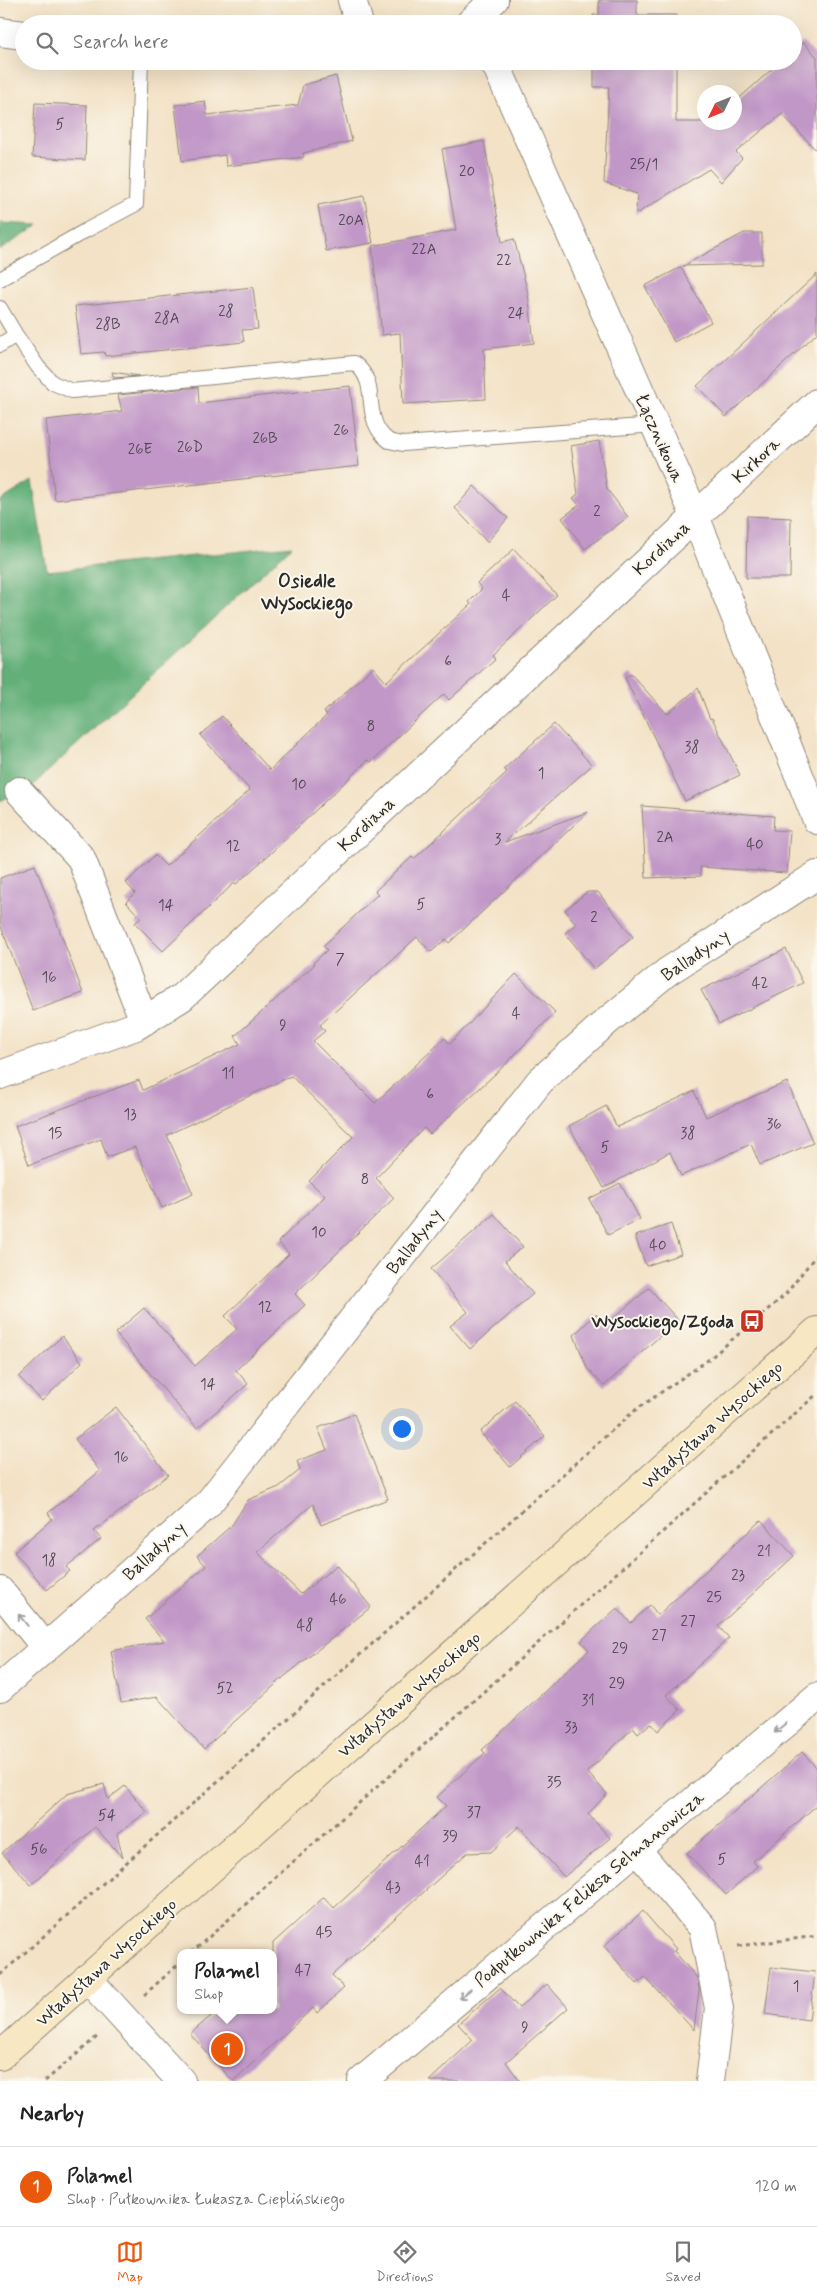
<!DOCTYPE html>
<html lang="en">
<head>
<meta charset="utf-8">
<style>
  body { margin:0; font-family:Mynerve,sans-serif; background:#f2f2f2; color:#222 }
  .compass { position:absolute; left:697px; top:85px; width:45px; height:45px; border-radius:50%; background:#fff; box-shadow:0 5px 20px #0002; rotate:227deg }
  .you { position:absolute; left:401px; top:1428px; width:18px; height:18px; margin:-12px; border:4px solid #fff; border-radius:50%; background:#1a73e8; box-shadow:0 0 0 8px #1a73e833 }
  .badge { display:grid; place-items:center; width:32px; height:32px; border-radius:50%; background:#ea580c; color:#fff; font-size:16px; font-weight:700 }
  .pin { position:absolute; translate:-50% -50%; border:2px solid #fff; box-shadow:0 1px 5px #0006 }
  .popup { position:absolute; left:177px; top:1949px; width:100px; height:65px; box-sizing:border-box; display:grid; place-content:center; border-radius:10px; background:#fff; filter:drop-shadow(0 1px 4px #0005); font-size:16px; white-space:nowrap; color:#767676 }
  .popup b { font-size:19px; color:#222 }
  .popup::after { content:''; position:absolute; left:50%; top:100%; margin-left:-10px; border:10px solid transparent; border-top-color:#fff }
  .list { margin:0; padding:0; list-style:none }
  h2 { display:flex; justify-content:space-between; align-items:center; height:65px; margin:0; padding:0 20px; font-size:21px }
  h2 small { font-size:16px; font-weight:400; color:#767676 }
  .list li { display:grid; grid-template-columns:32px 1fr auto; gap:15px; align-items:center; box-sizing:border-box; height:80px; padding:0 20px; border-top:1px solid #e0e0e0 }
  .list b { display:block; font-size:19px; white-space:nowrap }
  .list p { margin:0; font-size:16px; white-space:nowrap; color:#767676 }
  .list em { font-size:16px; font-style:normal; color:#767676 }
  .icon { flex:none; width:28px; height:28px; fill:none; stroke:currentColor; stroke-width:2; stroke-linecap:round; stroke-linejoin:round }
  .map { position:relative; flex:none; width:817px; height:2081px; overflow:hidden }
  .search { position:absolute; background:#fff; box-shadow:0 5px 20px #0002; left:15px; right:15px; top:15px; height:55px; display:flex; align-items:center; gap:12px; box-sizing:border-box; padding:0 18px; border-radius:28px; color:#767676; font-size:19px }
  .sheet { height:145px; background:#fff }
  nav { display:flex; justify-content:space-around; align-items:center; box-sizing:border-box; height:70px; border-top:1px solid #e0e0e0; background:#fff; font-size:14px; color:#767676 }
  nav a { display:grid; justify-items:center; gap:2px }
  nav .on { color:#ea580c }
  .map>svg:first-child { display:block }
  .forest { fill:#62af78; stroke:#466d52 }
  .building { fill:#c197c7 }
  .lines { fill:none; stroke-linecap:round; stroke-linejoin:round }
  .lane-casing { stroke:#8f8678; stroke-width:16 }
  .street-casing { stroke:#8f8678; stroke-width:30 }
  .secondary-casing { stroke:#8f8678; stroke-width:30 }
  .path { stroke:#8f8678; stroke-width:3; stroke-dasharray:4 4; stroke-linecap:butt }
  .lane { stroke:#fff; stroke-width:14 }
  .street { stroke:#fff; stroke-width:28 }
  .secondary { stroke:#f7e8c3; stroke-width:28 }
  .oneway { stroke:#a0a0a0 }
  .labels { text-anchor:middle; stroke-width:4; stroke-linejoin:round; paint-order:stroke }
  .number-label { font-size:15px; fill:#504652 }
  .street-label { font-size:18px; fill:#2b2b2b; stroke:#fbf7ec }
  .poi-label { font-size:18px; font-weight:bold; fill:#2b2b2b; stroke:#fbf7ec; text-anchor:end }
  .neighbourhood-label { font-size:19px; font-weight:bold; fill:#2b2b2b; stroke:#fbf7ec }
</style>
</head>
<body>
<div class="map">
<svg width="817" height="2081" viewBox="0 0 817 2081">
  <rect width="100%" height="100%" fill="#fbf7ec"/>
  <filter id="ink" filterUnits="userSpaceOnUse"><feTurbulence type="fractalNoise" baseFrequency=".02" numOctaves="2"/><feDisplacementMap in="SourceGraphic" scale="10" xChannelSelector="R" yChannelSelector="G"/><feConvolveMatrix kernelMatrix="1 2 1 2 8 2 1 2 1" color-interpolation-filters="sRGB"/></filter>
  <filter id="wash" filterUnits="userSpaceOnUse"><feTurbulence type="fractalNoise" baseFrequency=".0096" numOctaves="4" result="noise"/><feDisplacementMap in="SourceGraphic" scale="20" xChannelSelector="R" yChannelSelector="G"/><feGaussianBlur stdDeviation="1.12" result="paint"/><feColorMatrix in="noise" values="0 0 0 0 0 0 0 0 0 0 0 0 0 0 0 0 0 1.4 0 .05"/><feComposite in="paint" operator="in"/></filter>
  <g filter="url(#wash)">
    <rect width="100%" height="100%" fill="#f3e2c6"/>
    <!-- forest -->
    <path class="forest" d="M0 223 39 225 0 250Z
      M32 481 47 571 292 546 32 786 0 801V501Z"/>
    <g id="blocks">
      <!-- building -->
      <path class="building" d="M599 0H637V15H677V24H593V15H599Z
        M803 42 817 57V151L782 114 736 152 742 158 721 182 709 169 636 214 637 194 604 183 609 87H594V61H676V122H734V103L781 61H793V51Z
        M336 76 352 141 303 153 304 157 226 166 225 155 182 161 175 105 205 101 207 115 298 105 303 85Z
        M35 103 87 105 85 160 32 157Z
        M484 141 502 242 514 239 528 293 534 343 484 349 486 399 403 404 400 333 382 335 372 246 456 230 442 149Z
        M364 196 373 243 326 251 318 205Z
        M744 233H762V264L683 266Z
        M681 267 711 322 674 342 645 286Z
        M817 274V333L726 417 697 386Z
        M253 287 258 329 242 330 244 342 105 356 104 352 81 354 75 306Z
        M112 372 139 376 114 378Z
        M350 386 359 466 55 500 46 420 122 411 118 395 198 387 199 403Z
        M599 441 607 489 628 517 585 549 562 518 579 505 573 498 578 494 571 446Z
        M474 486 508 518 487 542 455 508Z
        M747 516 791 518 790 578H746Z
        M514 549 557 595 493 655 496 658 449 700 444 694 371 762 368 760 272 852 235 885 234 883 163 951 135 923 141 918 126 902 135 893 126 883 155 855 166 866 250 790 200 735 222 716 270 770 327 715 324 712 373 667 386 682 471 604 469 602 482 589 477 583Z
        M631 674 667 714 698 688 710 719 712 718 740 775 685 801 625 678Z
        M554 724 592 765 505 842 588 812 449 943 446 939 431 952 417 937 320 1025 325 1031 313 1041 375 1103 445 1038 450 1044 516 974 555 1012 506 1064 430 1134 424 1128 376 1178 394 1198 295 1294 305 1305 236 1370 248 1384 197 1428 115 1333 144 1308 195 1366 237 1329 225 1316 289 1254 278 1242 325 1196 309 1181 353 1137 291 1076 167 1135 193 1194 162 1208 135 1147 107 1157 101 1139 29 1165 15 1126 139 1080 143 1090 240 1044 235 1036 314 965 313 963 327 950 323 946 378 894 375 891 412 857 414 859 507 772 504 769Z
        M642 806 774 816 773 830 790 831 787 873 700 867 701 876 646 878Z
        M35 865 83 993 33 1011 0 924V878Z
        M587 892H598L633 937 594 969 565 933 576 924 565 910Z
        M786 949 803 983 719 1024 701 990Z
        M787 1082 813 1143 760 1165 751 1144 681 1176 670 1152 604 1188 569 1126 606 1106 617 1127 694 1091 706 1117Z
        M620 1183 640 1219 608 1235 589 1199Z
        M494 1214 523 1247 505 1261 533 1294 470 1349 450 1326 468 1312 431 1269Z
        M671 1224 681 1254 646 1266 635 1236Z
        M649 1288 678 1320 604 1386 587 1368 574 1335 596 1314 605 1325Z
        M62 1336 82 1362 42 1401 19 1377Z
        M515 1401 545 1436 510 1467 480 1432Z
        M116 1407 168 1475 94 1531 101 1539 66 1567 70 1571 47 1590 14 1552 52 1519 48 1513 100 1471 75 1439Z
        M354 1414 388 1499 321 1525 313 1504 257 1552 301 1594 337 1565 371 1607 285 1676 204 1749 157 1697 121 1703 111 1651 164 1641 145 1619 206 1566 197 1556 232 1525 248 1500 279 1487 300 1470 297 1461 327 1450 318 1428Z
        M761 1520 794 1556 718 1626 729 1638 666 1695 680 1710 658 1731 651 1723 638 1734 633 1728 587 1772 607 1794 588 1814 610 1838 564 1877 519 1826 491 1852 467 1853 332 1975 344 1988 317 2013 313 2008 233 2081 190 2034 218 2010H273V1943L324 1897 334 1908 446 1806 437 1797 485 1753 482 1750 589 1650 581 1641 617 1608 631 1623 650 1605 658 1615Z
        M802 1752 817 1768V1805L753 1861 757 1866 726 1895 687 1853Z
        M104 1784 108 1799 125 1786 147 1812 117 1834 123 1858 95 1827 31 1885 2 1853 67 1794Z
        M643 1911 676 1949 674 1951 697 1978 699 1990 694 2030 645 1977 637 1984 604 1946Z
        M771 1967 815 1972 809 2020 765 2014Z
        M547 1984 568 2008 506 2062 520 2081H429L473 2040 458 2024 500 1988 519 2008Z"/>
    </g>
  </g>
  <g filter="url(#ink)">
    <use href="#blocks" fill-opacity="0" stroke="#8f8678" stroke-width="1"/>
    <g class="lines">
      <defs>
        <path id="lane" d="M0 279 85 231 136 204 141 61
          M0 308 16 335 0 345
          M16 335 38 367 53 383 72 391 354 363C378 381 365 407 378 429 381 434 385 438 389 441L403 444 655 425"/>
        <path id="street" d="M352 0 359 24
          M469 24 494 0
          M0 32 24 35
          M491 61 497 67 695 516 817 820
          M19 791 81 858 144 1021
          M0 1075 136 1026 182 997 817 403
          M0 1591 46 1648
          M0 1688 207 1505 540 1081 605 1023 667 972 817 875
          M636 1849 703 1928 719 2008 710 2081
          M87 1978 181 2081
          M362 2081 817 1697"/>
        <path id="secondary" d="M0 2056 817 1331"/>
      </defs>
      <!-- lane casing -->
      <use href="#lane" class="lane-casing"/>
      <!-- street casing -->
      <use href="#street" class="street-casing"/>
      <!-- secondary casing -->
      <use href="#secondary" class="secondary-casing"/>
      <!-- path -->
      <path class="path" d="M738 1946 817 1936
        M191 1953 817 1394
        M0 1975 634 1411 708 1360 785 1295 817 1254
        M144 1995 181 1962
        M45 2081 98 2036"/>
      <!-- lane -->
      <use href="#lane" class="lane"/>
      <!-- street -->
      <use href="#street" class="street"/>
      <!-- secondary -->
      <use href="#secondary" class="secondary"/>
    </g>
    <!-- one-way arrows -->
    <defs><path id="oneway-shaft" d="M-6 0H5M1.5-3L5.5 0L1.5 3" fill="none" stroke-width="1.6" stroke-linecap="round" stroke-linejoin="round" transform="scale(1.25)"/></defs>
    <g class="oneway">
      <use href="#oneway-shaft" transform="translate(23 1620) rotate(-129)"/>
      <use href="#oneway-shaft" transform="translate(780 1728) rotate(140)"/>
      <use href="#oneway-shaft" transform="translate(465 1994) rotate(140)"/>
    </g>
  </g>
  <!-- icons -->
  <defs>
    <symbol id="bus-square" viewBox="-11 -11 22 22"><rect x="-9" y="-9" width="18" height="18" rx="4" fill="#c8321e" stroke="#fbf7ec"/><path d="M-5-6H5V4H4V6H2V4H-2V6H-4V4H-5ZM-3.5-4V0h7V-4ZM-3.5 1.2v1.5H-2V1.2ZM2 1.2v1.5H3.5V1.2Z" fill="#fff"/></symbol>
  </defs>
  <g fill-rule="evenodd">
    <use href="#bus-square" x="738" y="1307" width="28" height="28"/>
  </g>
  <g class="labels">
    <!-- number labels -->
    <g class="number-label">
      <text x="60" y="129">5</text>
      <text x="644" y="169">25/1</text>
      <text x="467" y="176">20</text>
      <text x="351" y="225">20A</text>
      <text x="424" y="254">22A</text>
      <text x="504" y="265">22</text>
      <text x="226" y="316">28</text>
      <text x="516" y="318">24</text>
      <text x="167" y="323">28A</text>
      <text x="108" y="329">28B</text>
      <text x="341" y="435">26</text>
      <text x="265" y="443">26B</text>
      <text x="190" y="452">26D</text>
      <text x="140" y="454">26E</text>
      <text x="597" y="516">2</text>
      <text x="506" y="600">4</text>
      <text x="448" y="666">6</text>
      <text x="371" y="731">8</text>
      <text x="692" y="752">38</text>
      <text x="541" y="778">1</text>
      <text x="299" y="789">10</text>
      <text x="665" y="842">2A</text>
      <text x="498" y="844">3</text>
      <text x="755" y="849">40</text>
      <text x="233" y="851">12</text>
      <text x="421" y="909">5</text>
      <text x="166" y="910">14</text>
      <text x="594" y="922">2</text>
      <text x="340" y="964">7</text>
      <text x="49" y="982">16</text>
      <text x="760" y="988">42</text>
      <text x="516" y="1018">4</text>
      <text x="283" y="1030">9</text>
      <text x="228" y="1078">11</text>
      <text x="430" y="1099">6</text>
      <text x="130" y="1119">13</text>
      <text x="774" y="1129">36</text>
      <text x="55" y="1138">15</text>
      <text x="688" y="1138">38</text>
      <text x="605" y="1152">5</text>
      <text x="365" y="1184">8</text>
      <text x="319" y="1237">10</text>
      <text x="658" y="1250">40</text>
      <text x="265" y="1312">12</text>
      <text x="208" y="1389">14</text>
      <text x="121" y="1462">16</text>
      <text x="764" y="1556">21</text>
      <text x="49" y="1565">18</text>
      <text x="738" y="1580">23</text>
      <text x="714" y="1602">25</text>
      <text x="338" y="1604">46</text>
      <text x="688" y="1626">27</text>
      <text x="305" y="1630">48</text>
      <text x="659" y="1640">27</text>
      <text x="620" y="1653">29</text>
      <text x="617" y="1688">29</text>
      <text x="225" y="1693">52</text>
      <text x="588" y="1705">31</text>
      <text x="571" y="1732">33</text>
      <text x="554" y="1787">35</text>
      <text x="474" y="1817">37</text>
      <text x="107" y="1820">54</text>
      <text x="450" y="1841">39</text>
      <text x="39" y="1854">56</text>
      <text x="722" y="1864">5</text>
      <text x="422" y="1866">41</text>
      <text x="393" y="1892">43</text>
      <text x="324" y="1937">45</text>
      <text x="303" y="1975">47</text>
      <text x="796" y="1991">1</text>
      <text x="525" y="2032">9</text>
    </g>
    <!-- street labels -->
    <g class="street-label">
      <text transform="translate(660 438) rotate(66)" y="6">Łącznikowa</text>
      <text transform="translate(756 460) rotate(-43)" y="6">Kirkora</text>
      <text transform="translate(661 548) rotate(-43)" y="6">Kordiana</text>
      <text transform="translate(366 824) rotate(-43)" y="6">Kordiana</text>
      <text transform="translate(695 955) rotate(-34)" y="6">Balladyny</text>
      <text transform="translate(414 1241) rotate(-52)" y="6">Balladyny</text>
      <text transform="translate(712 1425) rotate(-42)" y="6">Władysława Wysockiego</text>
      <text transform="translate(154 1551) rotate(-42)" y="6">Balladyny</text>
      <text transform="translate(409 1694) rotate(-41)" y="6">Władysława Wysockiego</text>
      <text transform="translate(589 1889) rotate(-40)" y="6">Podpułkownika Feliksa Selmanowicza</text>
      <text transform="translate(106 1962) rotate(-42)" y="6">Władysława Wysockiego</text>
    </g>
    <!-- poi labels -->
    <g class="poi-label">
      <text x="734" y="1327">Wysockiego/Zgoda</text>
    </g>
    <!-- neighbourhood labels -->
    <g class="neighbourhood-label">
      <text x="307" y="587">Osiedle<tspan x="307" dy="22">Wysockiego</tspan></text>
    </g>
  </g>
</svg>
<svg class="compass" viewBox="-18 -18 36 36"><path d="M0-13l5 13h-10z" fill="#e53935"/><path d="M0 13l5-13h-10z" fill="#767676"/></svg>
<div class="you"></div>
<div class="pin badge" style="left:227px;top:2049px">1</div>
<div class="popup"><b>Polamel</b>Shop</div>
<div class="search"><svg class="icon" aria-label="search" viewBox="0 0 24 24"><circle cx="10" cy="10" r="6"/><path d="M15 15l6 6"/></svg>Search here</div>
</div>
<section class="sheet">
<h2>Nearby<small></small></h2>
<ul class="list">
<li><span class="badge">1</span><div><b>Polamel</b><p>Shop · Pułkownika Łukasza Cieplińskiego</p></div><em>120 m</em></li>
</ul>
</section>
<nav>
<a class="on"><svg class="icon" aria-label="map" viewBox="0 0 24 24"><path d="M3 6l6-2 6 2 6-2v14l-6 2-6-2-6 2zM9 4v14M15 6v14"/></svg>Map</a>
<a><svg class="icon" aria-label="directions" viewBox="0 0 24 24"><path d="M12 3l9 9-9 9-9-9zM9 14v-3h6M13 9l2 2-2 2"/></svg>Directions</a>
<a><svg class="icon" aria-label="saved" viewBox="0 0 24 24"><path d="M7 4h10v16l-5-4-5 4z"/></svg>Saved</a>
</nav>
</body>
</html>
